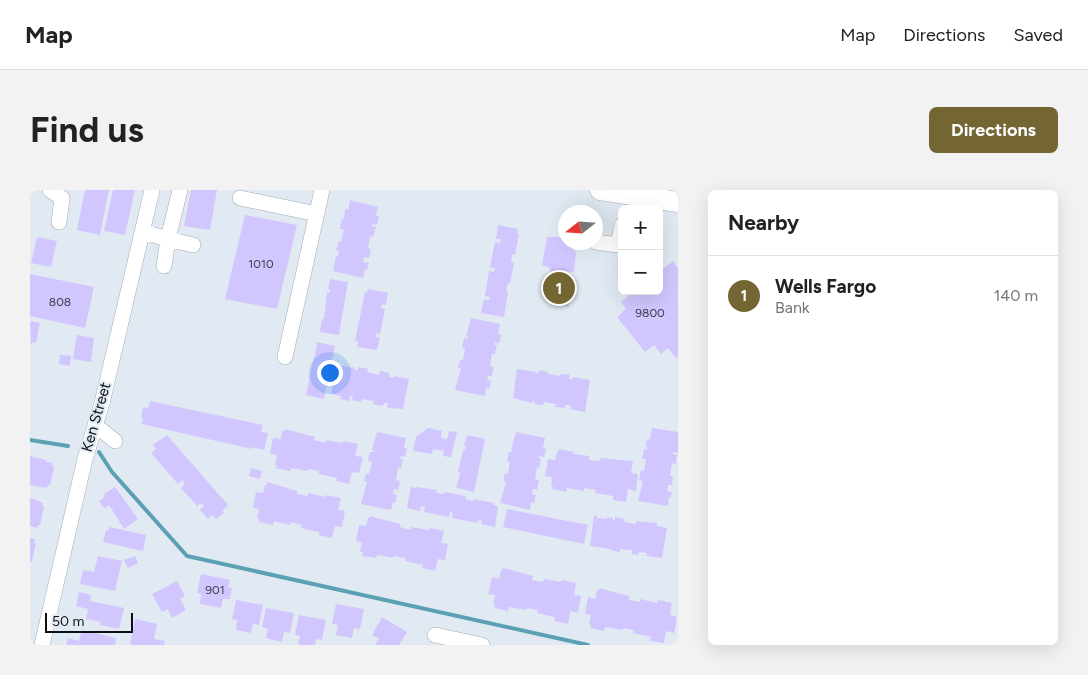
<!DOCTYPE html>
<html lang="en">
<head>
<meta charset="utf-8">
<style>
  body { margin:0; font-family:Figtree,sans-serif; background:#f2f2f2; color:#222 }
  .controls { position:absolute; right:15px; top:15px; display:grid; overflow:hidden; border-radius:8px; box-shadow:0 5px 20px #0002 }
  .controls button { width:45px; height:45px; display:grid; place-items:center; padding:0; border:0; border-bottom:1px solid #e0e0e0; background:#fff; color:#222; font:25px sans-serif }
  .compass { position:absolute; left:528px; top:15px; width:45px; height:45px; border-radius:50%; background:#fff; box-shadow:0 5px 20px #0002; rotate:253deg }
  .scale { position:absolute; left:15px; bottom:12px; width:88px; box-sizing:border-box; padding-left:5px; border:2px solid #0c0f12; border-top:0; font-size:14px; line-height:18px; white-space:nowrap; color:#0c0f12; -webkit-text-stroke:4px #e1eaf3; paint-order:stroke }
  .you { position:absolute; left:299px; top:182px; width:18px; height:18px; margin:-12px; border:4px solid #fff; border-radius:50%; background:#1a73e8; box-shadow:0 0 0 8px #1a73e833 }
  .badge { display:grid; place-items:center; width:32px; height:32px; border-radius:50%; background:#736633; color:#fff; font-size:16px; font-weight:700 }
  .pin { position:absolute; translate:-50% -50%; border:2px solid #fff; box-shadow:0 1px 5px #0006 }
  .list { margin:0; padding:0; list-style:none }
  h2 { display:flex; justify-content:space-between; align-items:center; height:65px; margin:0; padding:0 20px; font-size:21px }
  h2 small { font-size:16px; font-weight:400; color:#767676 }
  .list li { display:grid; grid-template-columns:32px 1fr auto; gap:15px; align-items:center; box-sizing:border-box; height:80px; padding:0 20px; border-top:1px solid #e0e0e0 }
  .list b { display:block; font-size:19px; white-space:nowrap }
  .list p { margin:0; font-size:16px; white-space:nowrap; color:#767676 }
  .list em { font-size:16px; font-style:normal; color:#767676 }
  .map { position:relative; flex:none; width:648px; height:455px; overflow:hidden; border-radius:8px }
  header { display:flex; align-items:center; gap:30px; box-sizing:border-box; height:70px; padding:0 25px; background:#fff; border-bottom:1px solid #e0e0e0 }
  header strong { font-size:24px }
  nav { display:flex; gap:28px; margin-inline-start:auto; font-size:18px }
  .intro { display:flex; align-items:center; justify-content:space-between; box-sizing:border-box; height:120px; padding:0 30px }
  h1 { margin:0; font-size:35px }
  .button { padding:12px 22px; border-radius:8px; background:#736633; color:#fff; font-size:18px; font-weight:700 }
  main { display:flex; gap:30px; padding:0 30px }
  aside { flex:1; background:#fff; border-radius:8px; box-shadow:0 5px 20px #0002 }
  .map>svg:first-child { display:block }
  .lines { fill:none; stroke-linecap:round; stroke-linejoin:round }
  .stream { stroke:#5ca1b3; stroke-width:4 }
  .building { fill:#d1c6fe }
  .minor-casing { stroke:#a2abb3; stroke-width:16 }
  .major-casing { stroke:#a2abb3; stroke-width:21 }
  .minor { stroke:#fff; stroke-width:15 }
  .major { stroke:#fff; stroke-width:20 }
  .labels { text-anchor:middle; stroke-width:4; stroke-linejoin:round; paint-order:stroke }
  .number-label { font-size:12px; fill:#3d3d4d }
  .street-label { font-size:15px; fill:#0c0f12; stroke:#e1eaf3 }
</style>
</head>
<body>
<header>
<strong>Map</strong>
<nav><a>Map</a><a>Directions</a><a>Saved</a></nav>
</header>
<div class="intro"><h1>Find us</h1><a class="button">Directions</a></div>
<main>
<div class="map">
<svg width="648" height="455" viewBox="0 0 648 455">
  <rect width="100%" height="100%" fill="#e1eaf3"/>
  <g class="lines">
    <!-- stream -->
    <path class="stream" d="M0 250 38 256
      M69 262 82 282 157 366 558 455"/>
  </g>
  <!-- building -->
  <path class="building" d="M55 0H79L70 45 47 40Z
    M83 0H105L95 45 74 41Z
    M161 0H187L180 40 154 36Z
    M320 10 348 17 346 26H349L347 35 342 34V36L346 37 343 47 340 46 338 58 341 59 339 68 334 67 333 72 339 73 337 80 335 79 333 88 303 81 306 66H308L309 61 306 60 309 51 311 52 314 39H310L312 29H314L315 19 318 20Z
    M215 25 267 35 247 119 195 109Z
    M468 35 488 39 487 44H489L485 65 482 64 481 72 484 73 480 93H478L476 101H478L474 127 451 123 454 109 459 110 460 107 455 106 459 81 464 82 465 78 460 77 465 52 470 53 471 49H466Z
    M7 47 27 51 21 77 1 73Z
    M517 47H529L546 62 544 82 534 81 539 117 523 114 520 78 512 75Z
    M643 71 648 78V167L646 168 638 158 631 164 624 155 615 162 587 127 596 119 591 112 605 101H629V82Z
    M0 84 64 97 55 138 0 126Z
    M300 89 318 92 309 145 290 142 292 129H294L297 102 299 103 300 100 298 99Z
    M338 99 358 103 356 115 352 114 351 118 355 119 350 144 346 143 345 147 350 148 347 160 327 157 328 151H325L335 102 337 103Z
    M441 128 470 134 468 144 471 145 469 154 465 152 464 155H467L465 164H462L460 176 464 177 462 186H458L457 190 461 191 459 199 456 198 455 206 425 200 431 178H428L430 170H433L435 158 432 157 434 148 438 149V147L436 146Z
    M0 131 10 133 6 153 2 152 1 156Z
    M47 145 64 148 61 172 43 169Z
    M287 152 305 156 294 209 276 205 284 167H285Z
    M30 165 41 166 40 176 29 174Z
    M307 175 325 178V180H328V177L338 179 337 182 349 185 350 181 359 183V187L364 188V186L379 189 373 219 357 218 358 213H354L353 216 343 214 344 211 332 209 331 212 322 210 323 206H320L319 211 310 209 311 206 301 204Z
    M487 179 506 182 508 184 509 180 518 182V184L530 186V184L540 185 539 189H543V187L560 190 555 222 540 219 541 215H535V218L525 217 526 214 514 212 513 215 504 214 505 211H502V213L483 208Z
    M120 211 233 235 231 242 238 243 234 260 222 257V259L112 234 113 228H111L113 217 118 218Z
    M398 238 412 241 411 248 417 249 419 241 427 242 421 267 413 266 414 261 403 259 402 264 383 261 386 247Z
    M622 238 648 242V263L643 262V264L647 265 646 274 642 273 640 286H643L642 295H638L637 301 642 302 641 308 639 307 638 316 608 311 613 291 609 290 611 280 614 281 616 269H612L614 259H617L618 257H616L617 249H620Z
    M255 239 285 247 284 250 295 253 296 250 313 253V251L328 254 325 266 333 267 329 283 322 282 319 294 306 291 307 288 289 284V281L278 279V281L261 278 260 281 246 278 247 275H245L247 265 240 264 243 248 251 249 252 241H254Z
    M347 242 376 248 374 258 377 259 375 267 371 266 370 269H373L371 278H368L366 290 370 291 368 300 364 299 363 304 367 305 365 313 363 312 361 320 331 314 337 292 334 291 336 283 339 284 342 272 338 271 340 262H344V261L342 260Z
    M486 242 515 248 513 258 516 259 514 267 509 266V268L511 269 509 278 507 277 505 289 509 290 507 300 503 299 502 304 506 305 504 313 501 312 500 320 470 313 476 292 473 291 475 283 478 284 480 272 477 271 479 262H483V261L481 260Z
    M137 245 198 315 192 321 194 323 186 329 182 325 178 329 170 320 174 316 171 313 167 316 151 298 155 294 152 290 148 294 121 263 126 259 123 255Z
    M437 245 455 249 444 302 426 298 430 283 428 282 433 260H435L436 257 434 256Z
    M529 259 544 262 543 264 559 266V270L570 271V268L603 271 601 283 608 284 606 301 598 299 596 312 583 310V306L565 303 566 300 554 298V301L537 298 536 302 522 299 523 296H521L522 287 515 286 518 269 525 270 527 261 528 262Z
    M0 266 16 270V272L23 273 22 276 24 277 20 295H18L17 298 0 295Z
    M221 278 232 281 230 289 219 286Z
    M237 292 267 301V304L278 306V303L296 307V305L311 308 308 320 315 321 312 337 305 336 302 348 289 345V342L271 338 272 335 261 332 260 335 244 331 243 335 229 332V329H227L229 319 223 318 226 302 233 303 235 295H237Z
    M85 297 108 329 94 339 79 315 75 319 69 311 75 307 74 304Z
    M381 297 386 298V297L407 300 406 303 414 304 415 302 436 306 435 309 443 311V309L464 313 463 315 468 316 465 337 451 334 452 330 449 329 448 333 422 328 423 323 420 322 419 327 394 322 395 317 391 316 390 321 377 318Z
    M0 308 13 313 12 316 14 317 10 335H8V338L0 336Z
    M477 319 558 335 554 354 473 337Z
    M564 325 567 326V328L577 329V327L583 328V330H585V327L595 329 594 332 606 334V331L627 333V336L637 338 632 368 616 366 617 363 609 362 608 365 602 364V360L590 359V362L580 360V359L560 356Z
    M340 326 370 334V337L381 340V337L399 340V338L414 341 411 353 418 354 415 370 408 369 405 381 392 378 393 375 375 371V368L364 366V368L347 365 346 368 332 366 333 362H330L332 353 326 351 329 335 336 336 338 328H340Z
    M79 337 116 345 113 361 73 352 76 340 78 341Z
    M0 348 5 349 4 353H6L2 372 0 371Z
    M68 366 92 371 85 401 50 394 53 380 64 382Z
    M105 366 108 373 98 378 94 370Z
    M473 378 503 386 502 390 513 392 514 389 531 392 532 390 546 393 544 405 551 406 548 423 540 421 538 434 524 431 525 427 507 423 508 420 497 418 496 420 479 417 478 421 464 418 465 415 463 414 465 405 458 404 462 387 469 389 471 380H472Z
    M171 384 200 390 198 397 202 398 200 409H193L191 418 170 414 171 404 167 403Z
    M147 391 155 406 150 409 156 420 142 428 138 419 132 422 122 404Z
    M569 398 599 406V410L610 412V409L627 413 628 410 642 413 640 425 647 427 644 443 636 441 634 453 620 451 621 447 603 443 604 440 593 438 592 440 575 437 574 441 561 438V435L559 434 561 425 555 424 558 407 565 409 567 400H569Z
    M49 402 61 405 60 411 94 418 89 439 70 435 71 432 56 429 58 419 46 416Z
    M206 410 233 415 229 435 223 434 221 443 206 440 207 430 202 429Z
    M306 414 334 419 330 439 324 438 322 448 306 445 308 435 302 434Z
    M236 418 264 423 260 443 254 442 252 452 236 448 238 439 232 437Z
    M269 425 296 430 292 450 286 449 285 455H268L270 446 265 445Z
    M352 427 377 442 369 455H345L349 449 342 445Z
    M105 429 127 434 124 449 135 451 134 455H100Z
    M52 440 86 448 85 455H36L38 448 49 451Z"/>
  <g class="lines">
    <defs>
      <path id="minor" d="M20 0 32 8 29 32
        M210 8 287 24
        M113 42 138 49 150 0
        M566 52 588 55 592 35
        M134 76 138 49 163 55
        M255 167 292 0
        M65 235 85 251
        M405 445 452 455
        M12 455 55 269 72 213 122 0"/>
      <path id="major" d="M570 0 648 12"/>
    </defs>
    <!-- minor casing -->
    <use href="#minor" class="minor-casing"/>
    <!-- major casing -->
    <use href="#major" class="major-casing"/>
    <!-- minor -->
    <use href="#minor" class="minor"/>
    <!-- major -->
    <use href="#major" class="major"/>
  </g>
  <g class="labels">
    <!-- number labels -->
    <g class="number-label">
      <text x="231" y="78">1010</text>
      <text x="30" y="116">808</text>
      <text x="620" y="127">9800</text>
      <text x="185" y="404">901</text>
    </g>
    <!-- street labels -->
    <g class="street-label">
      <text transform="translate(66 227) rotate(-74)" y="5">Ken Street</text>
    </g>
  </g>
</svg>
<div class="controls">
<button>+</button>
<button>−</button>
</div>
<svg class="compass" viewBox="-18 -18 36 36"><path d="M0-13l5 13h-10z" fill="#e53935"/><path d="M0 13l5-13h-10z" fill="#767676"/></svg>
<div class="scale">50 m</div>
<div class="you"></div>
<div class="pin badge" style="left:529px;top:98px">1</div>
</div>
<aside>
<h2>Nearby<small></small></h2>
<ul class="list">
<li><span class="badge">1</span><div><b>Wells Fargo</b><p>Bank</p></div><em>140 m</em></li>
</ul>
</aside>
</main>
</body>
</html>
